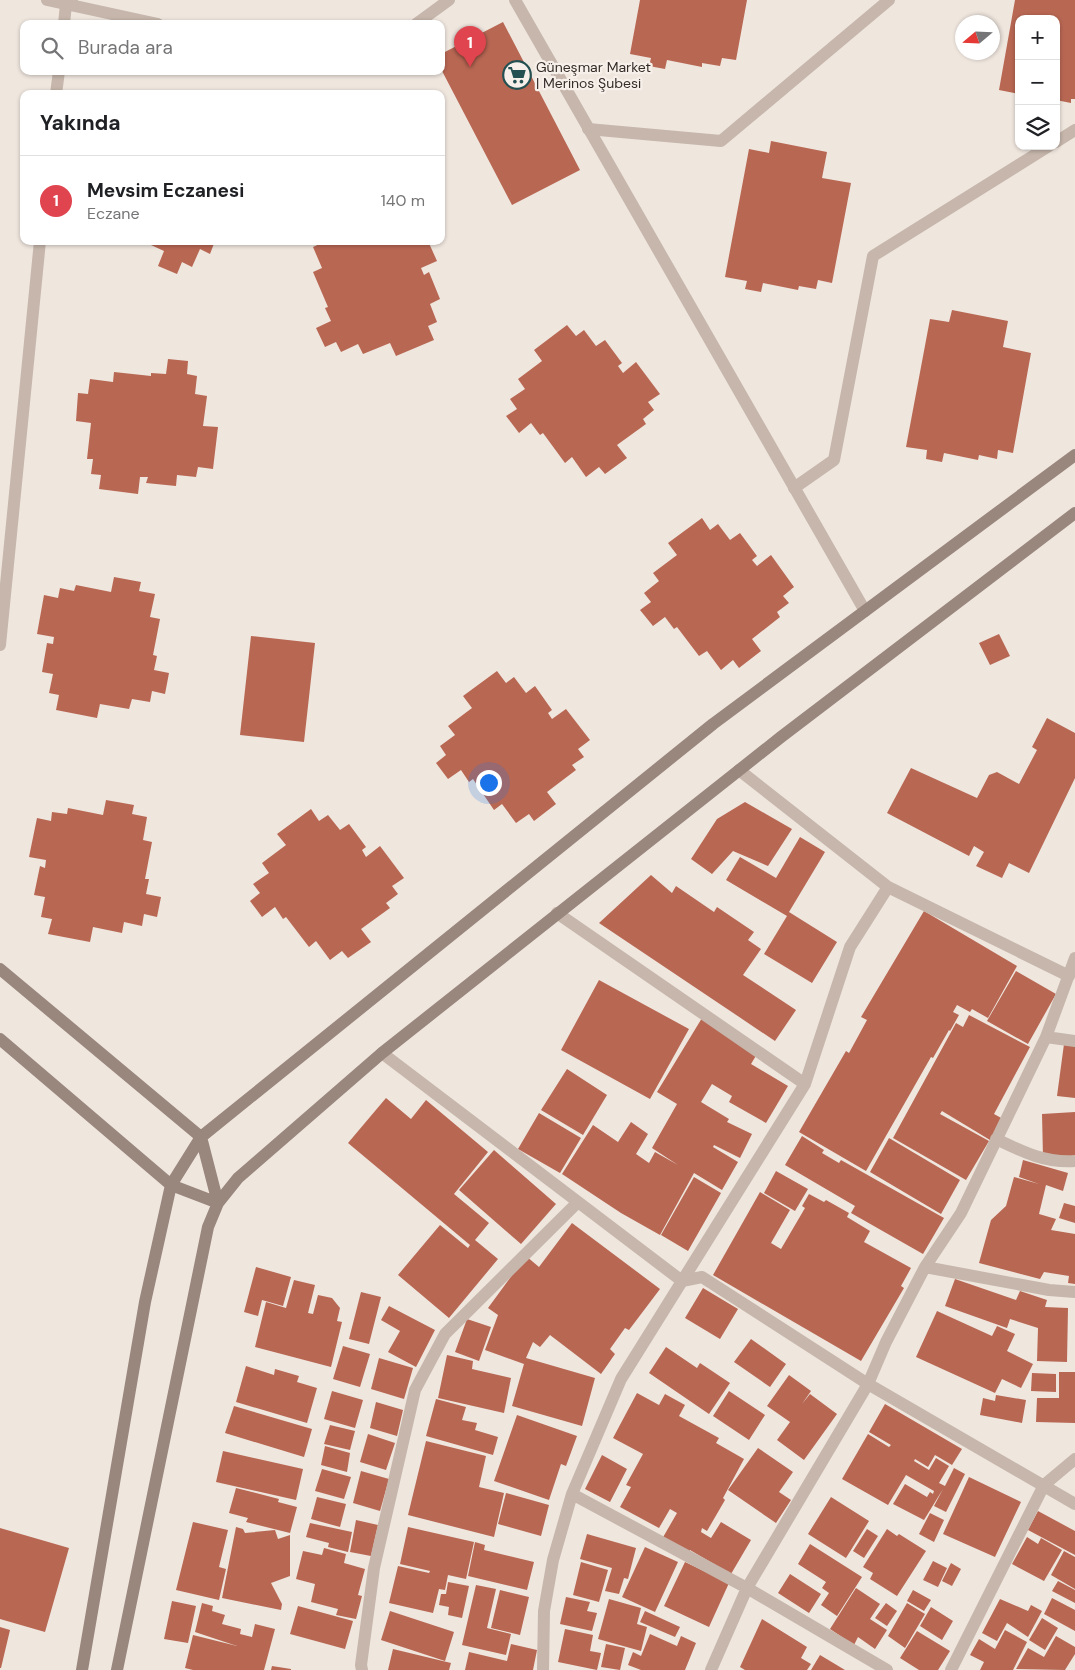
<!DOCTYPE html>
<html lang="tr">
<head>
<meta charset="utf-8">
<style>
  body { margin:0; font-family:"DM Sans",sans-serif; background:#f6f6f6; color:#202124 }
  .controls { position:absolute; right:15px; top:15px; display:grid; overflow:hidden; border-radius:10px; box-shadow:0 1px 4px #0004 }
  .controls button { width:45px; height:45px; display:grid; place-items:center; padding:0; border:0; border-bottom:1px solid #e0e0e0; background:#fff; color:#202124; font:25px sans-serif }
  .compass { position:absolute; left:955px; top:15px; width:45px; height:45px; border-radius:50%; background:#fff; box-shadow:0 1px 4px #0004; rotate:251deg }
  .you { position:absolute; left:488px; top:782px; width:18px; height:18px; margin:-12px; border:4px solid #fff; border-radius:50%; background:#1a73e8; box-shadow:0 0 0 8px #1a73e833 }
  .badge { display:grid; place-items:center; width:32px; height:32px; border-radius:50%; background:#b45309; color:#fff; font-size:16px; font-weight:700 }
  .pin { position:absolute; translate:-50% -41px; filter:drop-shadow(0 1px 2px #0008) }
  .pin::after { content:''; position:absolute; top:26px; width:18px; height:15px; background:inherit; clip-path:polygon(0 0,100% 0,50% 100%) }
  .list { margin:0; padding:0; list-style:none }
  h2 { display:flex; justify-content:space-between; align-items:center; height:65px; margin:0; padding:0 20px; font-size:21px }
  h2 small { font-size:16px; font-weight:400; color:#757577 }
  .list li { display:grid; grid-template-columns:32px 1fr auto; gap:15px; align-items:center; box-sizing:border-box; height:90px; padding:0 20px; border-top:1px solid #e0e0e0 }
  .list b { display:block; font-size:19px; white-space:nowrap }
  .list p { margin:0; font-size:16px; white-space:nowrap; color:#757577 }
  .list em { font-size:16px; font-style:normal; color:#757577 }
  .icon { flex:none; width:28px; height:28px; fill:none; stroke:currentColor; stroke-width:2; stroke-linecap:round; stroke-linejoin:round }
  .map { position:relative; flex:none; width:1075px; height:1670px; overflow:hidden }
  .search { position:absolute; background:#fff; box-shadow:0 1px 4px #0004; left:20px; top:20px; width:425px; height:55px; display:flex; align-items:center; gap:12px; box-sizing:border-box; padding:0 18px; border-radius:10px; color:#757577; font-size:19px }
  .panel { position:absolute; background:#fff; box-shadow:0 1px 4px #0004; left:20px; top:90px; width:425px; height:155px; border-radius:10px }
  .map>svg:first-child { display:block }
  .building { fill:#b86753 }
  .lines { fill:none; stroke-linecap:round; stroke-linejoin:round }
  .lane { stroke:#c6b6ab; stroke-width:12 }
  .street { stroke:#c6b6ab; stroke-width:12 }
  .secondary { stroke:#99867d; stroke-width:12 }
  .labels { text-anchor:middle; stroke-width:4.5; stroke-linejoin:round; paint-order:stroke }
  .poi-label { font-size:14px; fill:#352c29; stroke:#f7f0ea; text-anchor:start }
</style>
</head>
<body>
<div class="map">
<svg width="1075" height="1670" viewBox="0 0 1075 1670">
  <rect width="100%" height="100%" fill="#efe6de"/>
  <!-- building -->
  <path class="building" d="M640 0H747L736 60 722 58 720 66 702 63V67L667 60 665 69 649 66 651 58 630 54Z
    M1015 0H1075V99H1071V103L1056 100V19H1019V94L999 90Z
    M503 22 580 170 512 205 441 69V54Z
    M771 141 827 152 822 178 851 183 832 283 818 280 816 289 799 286 798 290 763 283 761 292 745 289 747 281 725 277 749 149 769 153Z
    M153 241H215L210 254 200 249 192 267 182 262 177 274 158 266 164 251 151 245Z
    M326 241H428L437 261 421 268 424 275 429 272 440 299 430 304 437 322 428 326 434 340 396 356 390 343 363 354 358 344 341 352 336 342 325 347 316 328 331 321 325 308 328 307 313 272 322 268 313 247Z
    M952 310 1008 321 1003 347 1031 353 1013 453 998 450 997 459 979 455 978 460 944 453 942 462 926 459 927 450 906 447 930 319 949 322Z
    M567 325 576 336 584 330 596 346 605 340 622 363 618 366 623 373 636 362 660 394 648 402 654 410 643 419 646 424 617 445 627 458 605 474 599 467 586 477 572 457 565 463 543 433 540 435 531 423 519 433 506 416 517 409 510 399 525 389 518 379 542 361 534 350Z
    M168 359 188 361 187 374 197 376 195 394 207 396 203 426 218 427 213 469 198 467 196 477 177 475 176 486 146 483 148 477H140L138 494 99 489 101 475 91 474 93 459H87L91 423 76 421 78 393 88 394 90 379 113 382 114 372 151 376V373L166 374Z
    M702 518 710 530 718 524 730 540 740 533 757 556 752 560 757 566 771 555 794 587 783 596 789 603 777 612 780 617 752 639 761 651 739 668 733 660 721 670 707 651 699 656 677 627 674 629 665 617 653 626 640 610 651 602 644 593 659 581 653 573 677 555 668 543Z
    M114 577 141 582 139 591 155 594 150 617 160 619 153 655 157 656 154 670 169 673 165 694 152 691 150 702 132 699 129 709 100 704 97 718 56 710 59 695 49 693 53 674 42 672 47 643 53 644 54 637 37 634 44 595 58 598 60 588 74 591 76 585 111 592Z
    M999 634 1010 656 990 665 979 643Z
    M251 636 315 643 304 742 240 735Z
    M497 671 506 683 514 677 526 693 535 686 552 710 548 713 552 719 566 709 590 740 578 749 584 757 572 765 576 770 547 792 556 804 534 821 529 814 516 823 502 804 494 810 473 779 469 782 461 770 448 779 436 763 446 755 440 746 455 735 448 726 472 708 463 696Z
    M1047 718 1075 733V778L1029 873 1009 863 1002 878 976 866 984 852 974 846 969 856 887 813 911 768 977 798 989 775 997 772 1019 784 1037 750 1032 747Z
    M106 800 134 805 132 814 147 817 143 840 152 842 145 879H149L146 894 161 897 157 917 144 914 142 926 124 922 122 933 93 927 90 942 48 934 52 919 41 917 45 897 34 895 40 866 45 868 46 860 29 857 37 818 51 821 52 812 67 814 68 808 103 815Z
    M745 802 792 829 768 866 733 851 712 874 691 859 717 819Z
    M311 809 319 821 328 815 340 830 349 824 366 847 362 850 366 857 380 846 404 878 392 886 398 894 386 903 390 908 361 929 371 942 348 958 342 951 330 960 316 941 309 947 286 917 283 919 275 907 262 917 250 901 260 893 253 884 269 873 262 863 286 845 277 834Z
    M800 837 825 852 789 912 837 942 812 983 764 954 787 916 726 880 740 857 776 878Z
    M651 875 672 893 676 886 714 912 717 907 754 932 748 940 761 949 743 975 796 1010 775 1041 599 923Z
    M924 911 1017 966 988 1018 972 1009 970 1012 957 1005 953 1012 959 1015 950 1031 949 1030 933 1058 931 1057 866 1171 799 1132 846 1051 849 1053 867 1020 861 1017Z
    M1016 971 1056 994 1028 1044 987 1021Z
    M599 980 689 1029 650 1099 561 1050Z
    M969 1015 1030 1047 994 1114 1003 1119 990 1140 942 1111 940 1114 989 1141 966 1180 893 1138 956 1023 963 1027Z
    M702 1018 757 1054 751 1064 788 1086 766 1123 729 1102 732 1096 712 1084 701 1102 729 1119 727 1122 752 1134 740 1158 714 1145 713 1147 738 1162 722 1190 694 1173 660 1235 621 1213 562 1174 593 1125 618 1142 631 1122 648 1134 636 1154 649 1163 655 1152 678 1165 652 1148 677 1104 657 1092Z
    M1064 1044 1075 1045V1098L1057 1096Z
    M567 1069 607 1095 583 1135 541 1110Z
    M386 1098 411 1119 426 1100 488 1152 454 1194 489 1223 475 1240 498 1259 449 1318 398 1275 440 1225 468 1248 470 1245 348 1143Z
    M1075 1112V1156L1043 1157 1042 1114Z
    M539 1113 581 1138 560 1173 518 1149Z
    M802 1136 824 1150 822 1153 839 1163 841 1160 944 1218 923 1254 851 1213 855 1206 785 1165Z
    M889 1138 960 1180 941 1214 870 1172Z
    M494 1150 556 1204 521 1244 459 1190Z
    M1023 1160 1068 1173 1063 1191 1046 1185 1039 1214 1056 1219 1051 1230 1075 1234V1284L1068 1283 1069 1276 1044 1272 1040 1279 979 1263 991 1220 1006 1206 1014 1177 1039 1184 1019 1177Z
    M776 1171 808 1189 795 1211 764 1193Z
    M694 1177 721 1193 688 1251 661 1235Z
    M760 1192 790 1210 771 1243 781 1249 805 1208 802 1206 809 1194 824 1202 826 1200 849 1213 847 1217 870 1231 864 1242 911 1268 901 1286 904 1288 861 1361 713 1275Z
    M1064 1203 1075 1206V1223L1059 1218Z
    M572 1223 660 1289 629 1330 625 1328 610 1349 615 1354 601 1374 550 1335 540 1347 533 1342 526 1358 595 1378 582 1426 512 1406 524 1364 485 1350 498 1315 488 1308 526 1256 539 1267Z
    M256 1267 291 1277 283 1306 262 1300 258 1316 244 1312Z
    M955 1279 1016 1300 1020 1291 1047 1300 1045 1307 1068 1308 1067 1362 1037 1361 1038 1328 1010 1319 1007 1328 945 1306Z
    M294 1280 315 1285 308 1313 313 1314 318 1295 332 1298 340 1308 337 1321 342 1322 331 1367 255 1347 266 1302 286 1308Z
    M703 1288 738 1309 720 1339 685 1318Z
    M361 1292 381 1297 369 1344 349 1339Z
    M389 1306 435 1330 416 1367 388 1352 400 1331 381 1320Z
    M937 1311 992 1336 997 1326 1015 1334 1007 1351 1033 1364 1021 1388 1002 1379 995 1393 916 1357Z
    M467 1319 491 1327 479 1361 455 1352Z
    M751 1339 786 1364 770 1387 734 1362Z
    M343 1346 370 1354 360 1387 333 1379Z
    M666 1347 697 1368 700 1363 730 1383 709 1414 649 1373Z
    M447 1355 473 1361 472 1369 511 1378 504 1413 438 1398Z
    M379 1358 413 1368 404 1399 371 1389Z
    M246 1366 274 1375 275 1369 299 1376 297 1382 317 1388 307 1423 236 1402Z
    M1059 1372H1075V1423L1036 1422 1037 1398H1059Z
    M1032 1373 1056 1374V1392L1031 1391Z
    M789 1375 811 1391 802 1404 810 1394 837 1414 804 1460 777 1440 790 1422 767 1406Z
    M332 1391 363 1400 355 1428 324 1419Z
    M729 1391 765 1415 749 1440 713 1416Z
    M637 1393 659 1405 665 1394 685 1405 679 1416 719 1438 716 1443 744 1459 723 1498 725 1500 707 1531 702 1528 701 1532 711 1538 721 1522 751 1540 731 1574 690 1550 688 1554 662 1539 677 1513 670 1509 659 1528 620 1507 631 1487 626 1485 643 1454 613 1438Z
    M996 1395 1026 1400 1022 1423 980 1415 983 1398 995 1401Z
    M436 1399 466 1407 462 1420 477 1423 475 1430 498 1437 493 1455 426 1436Z
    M376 1402 403 1410 397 1436 370 1428Z
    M885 1404 962 1449 952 1465 935 1455 928 1467 915 1459 914 1461 929 1470 936 1458 949 1466 939 1483 945 1486 954 1468 965 1474 946 1512 934 1506 943 1489 924 1520 893 1504 905 1484 927 1497 930 1492 933 1494 934 1491 906 1475 888 1505 842 1479 868 1434 889 1447 891 1445 869 1432Z
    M234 1406 312 1429 304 1457 225 1433Z
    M517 1415 577 1436 566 1466 561 1464 549 1500 494 1481Z
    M330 1425 355 1431 350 1450 324 1444Z
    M368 1434 395 1443 386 1470 360 1462Z
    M426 1441 486 1456 479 1487 504 1493 494 1537 408 1515Z
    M325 1446 350 1453 347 1472 321 1465Z
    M758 1448 793 1472 779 1492 791 1500 776 1523 728 1490Z
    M223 1451 303 1469 296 1500 216 1482Z
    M602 1455 627 1469 610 1502 585 1489Z
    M322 1469 351 1477 344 1499 315 1491Z
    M361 1471 389 1479 380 1511 353 1503Z
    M969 1477 1021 1502 995 1557 943 1534Z
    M236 1488 279 1499 278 1502 297 1507 290 1533 246 1522 248 1518 229 1513Z
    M506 1493 549 1505 541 1536 498 1524Z
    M317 1497 346 1504 340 1527 311 1519Z
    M831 1497 869 1521 846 1558 808 1534Z
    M1038 1511 1075 1531V1555L1028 1530Z
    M930 1513 944 1520 934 1542 919 1534Z
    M356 1520 378 1525 371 1556 350 1552Z
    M193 1522 228 1530 219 1567 226 1569 219 1600 176 1590Z
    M310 1523 352 1532 348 1552 328 1547 329 1543 306 1537Z
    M236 1527 243 1529 245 1533 275 1530 278 1539 290 1535V1576L271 1583 282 1604 281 1610 222 1598Z
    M408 1527 474 1542 466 1579 448 1575 445 1590 439 1589 433 1613 389 1603 398 1566 429 1573 430 1571 400 1564Z
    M0 1528 69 1548 45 1632 0 1619Z
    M867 1529 878 1536 864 1558 853 1551Z
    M887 1529 897 1536 899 1534 926 1551 897 1596 870 1579 873 1573 863 1567Z
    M587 1534 636 1548 628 1579 624 1578 619 1594 605 1591 612 1568 580 1559Z
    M1027 1537 1038 1544 1041 1538 1062 1550 1044 1581 1012 1564Z
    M475 1542 485 1545 484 1550 534 1562 527 1590 468 1576Z
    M810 1544 862 1577 837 1616 821 1605 829 1593 822 1588 826 1582 798 1564Z
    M645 1547 678 1562 655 1612 622 1597Z
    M324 1548 346 1554 344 1563 365 1569 358 1595 362 1596 356 1619 336 1615 338 1609 311 1602 315 1584 296 1579 303 1551 322 1555Z
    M1064 1551 1075 1557V1589L1051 1575Z
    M933 1561 947 1568 938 1587 923 1580Z
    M581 1562 608 1570 599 1602 573 1595Z
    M685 1562 729 1583 709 1627 664 1606Z
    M951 1563 961 1569 952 1586 942 1581Z
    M790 1574 821 1594 809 1613 778 1593Z
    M1058 1581 1075 1590V1603L1052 1591Z
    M448 1582 469 1586 462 1618 448 1615 449 1607 439 1605 441 1594H446Z
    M476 1585 496 1589 487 1628 511 1634 506 1655 462 1645Z
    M856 1588 880 1604 870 1619 887 1630 875 1649 858 1637 854 1645 830 1629Z
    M500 1590 529 1597 520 1635 491 1628Z
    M913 1590 931 1600 924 1611 907 1601Z
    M566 1597 590 1602 587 1611 597 1613 592 1631 560 1624Z
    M1052 1598 1075 1610V1631L1044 1614Z
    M609 1599 641 1608 637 1624 647 1627 641 1651 598 1639Z
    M1000 1599 1028 1611 1031 1605 1042 1611 1028 1637 1007 1623 997 1641 982 1633Z
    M172 1601 196 1606 188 1643 164 1639Z
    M202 1603 213 1606 212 1611 225 1615 222 1624 241 1629 240 1634 252 1637 255 1624 275 1629 264 1670H193L185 1668 193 1635 237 1646 195 1632Z
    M886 1603 897 1611 887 1626 875 1618Z
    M907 1603 925 1614 905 1648 888 1636Z
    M298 1606 353 1621 345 1649 290 1634Z
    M931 1607 953 1621 942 1640 920 1626Z
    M390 1611 454 1632 445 1661 381 1640Z
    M645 1611 680 1627 675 1637 640 1622Z
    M1042 1618 1058 1628 1045 1650 1029 1640Z
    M762 1619 807 1647 801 1658 811 1664 807 1670H745L740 1667Z
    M0 1627 10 1630 1 1668H0Z
    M565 1629 593 1635 590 1651 601 1653 597 1670 558 1662Z
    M1005 1630 1027 1642 1013 1670H980L984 1662 970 1655 979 1639 995 1649Z
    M917 1631 950 1651 938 1670H919L900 1658Z
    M650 1634 677 1646 681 1636 696 1643 685 1670H641L628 1665 633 1652 641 1656Z
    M1056 1636 1075 1647V1654L1065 1670 1016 1669 1028 1648 1044 1657Z
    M511 1644 537 1650 533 1670H465L469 1652 507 1661Z
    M606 1644 625 1648 620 1670 601 1667Z
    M393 1649 451 1663 449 1670H388Z
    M820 1655 845 1670H811Z
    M272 1666 291 1669V1670H271Z"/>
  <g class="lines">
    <!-- lane -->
    <path class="lane" d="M588 129 721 141 889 0
      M1056 142 1075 130
      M794 488 834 460 873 256 1049 146"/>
    <!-- street -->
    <path class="street" d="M47 0 158 24
      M515 0 865 611
      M64 24 66 4 72 0
      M416 24 449 0
      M56 94 59 71
      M0 645 40 241
      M739 770 888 887 1069 976
      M557 913 805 1084
      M1046 1037 1075 1041
      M382 1053 682 1281 702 1277 868 1384 1075 1504
      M996 1139C1023 1152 1045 1163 1075 1161
      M925 1267 1049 1290 1075 1292
      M572 1494 747 1588 887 1670
      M362 1670 361 1665 374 1568 415 1390 445 1334 577 1203
      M543 1670 544 1611 553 1560 572 1494 621 1379 805 1084 850 947 888 887
      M711 1670 747 1588 868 1384 886 1342 925 1267 961 1213 1046 1037 1075 958
      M951 1670 1044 1485 1075 1459"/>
    <!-- secondary -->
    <path class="secondary" d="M0 969 201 1137 218 1203
      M0 1039 171 1185 218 1203
      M82 1670 145 1302 171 1185 201 1137 713 724 1075 455
      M117 1670 208 1227 218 1203 238 1178 382 1053 781 737 1075 513"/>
  </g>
  <!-- icons -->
  <defs>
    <symbol id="supermarket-ring" viewBox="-11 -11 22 22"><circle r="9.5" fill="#f7f0ea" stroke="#245051" stroke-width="1.5"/><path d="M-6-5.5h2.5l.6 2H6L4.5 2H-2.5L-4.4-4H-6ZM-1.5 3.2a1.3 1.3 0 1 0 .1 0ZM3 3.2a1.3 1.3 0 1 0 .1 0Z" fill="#245051"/></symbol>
  </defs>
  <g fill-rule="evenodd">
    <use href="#supermarket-ring" x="501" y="59" width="32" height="32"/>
  </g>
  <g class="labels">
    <!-- poi labels -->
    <g class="poi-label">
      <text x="536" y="72">Güneşmar Market<tspan x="536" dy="16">| Merinos Şubesi</tspan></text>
    </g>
  </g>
</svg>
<div class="controls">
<button>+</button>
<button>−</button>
<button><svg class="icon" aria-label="layers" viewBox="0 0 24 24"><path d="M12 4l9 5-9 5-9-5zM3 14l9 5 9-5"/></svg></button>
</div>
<svg class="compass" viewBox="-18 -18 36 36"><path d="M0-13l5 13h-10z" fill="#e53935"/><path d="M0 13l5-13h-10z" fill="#757577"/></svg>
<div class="you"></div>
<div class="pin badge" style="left:470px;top:67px;background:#e0444e">1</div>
<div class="search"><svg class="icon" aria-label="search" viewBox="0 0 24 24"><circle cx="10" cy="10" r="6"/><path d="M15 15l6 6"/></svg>Burada ara</div>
<section class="panel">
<h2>Yakında<small></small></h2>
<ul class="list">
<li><span class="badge" style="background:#e0444e">1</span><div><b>Mevsim Eczanesi</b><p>Eczane</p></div><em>140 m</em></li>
</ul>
</section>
</div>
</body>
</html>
